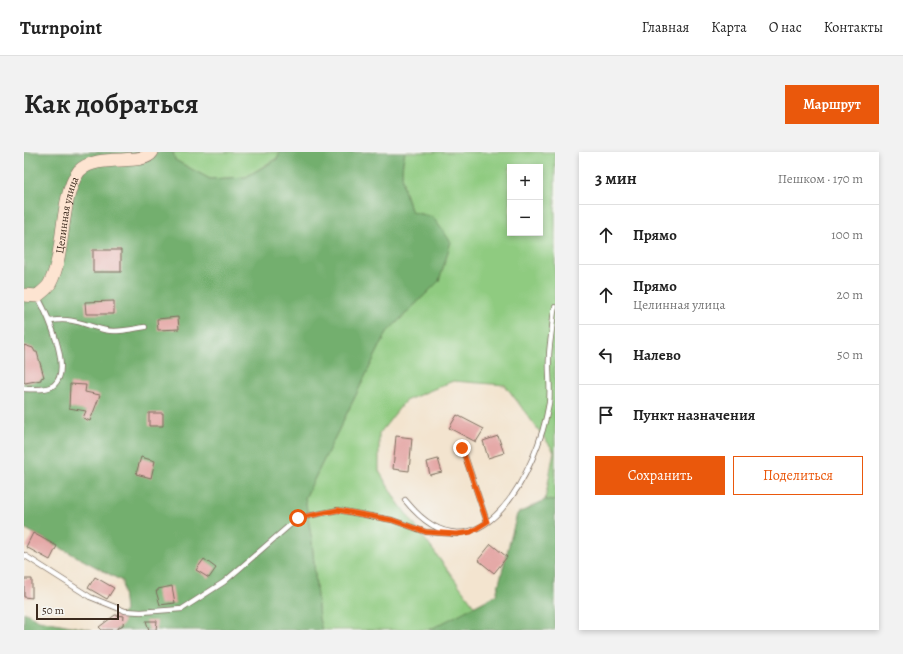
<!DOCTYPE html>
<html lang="ru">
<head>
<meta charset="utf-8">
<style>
  body { margin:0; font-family:Alegreya,serif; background:#f2f2f2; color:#222 }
  .controls { position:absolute; right:12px; top:12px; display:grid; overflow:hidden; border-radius:0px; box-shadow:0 2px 6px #0003 }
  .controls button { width:36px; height:36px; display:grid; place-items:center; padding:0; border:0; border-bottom:1px solid #e0e0e0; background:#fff; color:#222; font:20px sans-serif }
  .scale { position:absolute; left:12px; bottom:10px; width:83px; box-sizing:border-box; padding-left:4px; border:2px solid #3b2a1e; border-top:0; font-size:11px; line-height:14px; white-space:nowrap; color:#3b2a1e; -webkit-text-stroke:3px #f6f6f2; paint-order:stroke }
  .stop { position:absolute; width:12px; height:12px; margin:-9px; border:3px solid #ea580c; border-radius:50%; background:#fff }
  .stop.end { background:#ea580c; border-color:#fff; box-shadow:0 1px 4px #0008 }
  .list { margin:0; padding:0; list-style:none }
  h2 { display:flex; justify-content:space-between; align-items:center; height:52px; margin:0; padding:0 16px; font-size:17px }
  h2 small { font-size:13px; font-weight:400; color:#767676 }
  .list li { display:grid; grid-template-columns:26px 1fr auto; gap:12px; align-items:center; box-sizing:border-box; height:60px; padding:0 16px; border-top:1px solid #e0e0e0 }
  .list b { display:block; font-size:15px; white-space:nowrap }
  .list p { margin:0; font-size:13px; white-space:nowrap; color:#767676 }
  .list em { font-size:13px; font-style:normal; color:#767676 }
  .actions { display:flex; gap:8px; padding:12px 16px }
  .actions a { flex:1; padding:9px 0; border:1px solid #ea580c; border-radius:0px; text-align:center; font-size:14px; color:#ea580c }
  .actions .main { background:#ea580c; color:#fff }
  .icon { flex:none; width:22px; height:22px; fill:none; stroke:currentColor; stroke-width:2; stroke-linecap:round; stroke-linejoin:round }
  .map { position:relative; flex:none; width:531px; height:478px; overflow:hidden; border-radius:0px }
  header { display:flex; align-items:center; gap:24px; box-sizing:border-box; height:56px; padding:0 20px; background:#fff; border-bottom:1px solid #e0e0e0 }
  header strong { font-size:19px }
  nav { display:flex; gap:22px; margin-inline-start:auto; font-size:14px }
  .intro { display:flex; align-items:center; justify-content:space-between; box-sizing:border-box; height:96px; padding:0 24px }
  h1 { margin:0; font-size:28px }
  .button { padding:10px 18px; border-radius:0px; background:#ea580c; color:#fff; font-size:14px; font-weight:700 }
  main { display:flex; gap:24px; padding:0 24px }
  aside { flex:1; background:#fff; border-radius:0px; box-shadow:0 2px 6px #0003 }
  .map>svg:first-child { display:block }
  .green { fill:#8fcb80; stroke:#657a4f; fill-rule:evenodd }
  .forest { fill:#73af6e; stroke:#576c46 }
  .building { fill:#e5a9a7 }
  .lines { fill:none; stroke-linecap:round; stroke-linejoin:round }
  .lane-casing { stroke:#7b6b5c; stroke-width:6 }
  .secondary-casing { stroke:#7b6b5c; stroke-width:14 }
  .lane { stroke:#fff; stroke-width:4.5 }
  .secondary { stroke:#fde4d1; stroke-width:13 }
  .route { stroke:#ea580c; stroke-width:5 }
  .labels { text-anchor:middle; stroke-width:3; stroke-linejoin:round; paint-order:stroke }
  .street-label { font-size:11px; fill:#3b2a1e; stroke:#f6f6f2 }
</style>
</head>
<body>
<header>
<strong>Turnpoint</strong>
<nav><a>Главная</a><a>Карта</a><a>О нас</a><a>Контакты</a></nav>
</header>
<div class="intro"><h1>Как добраться</h1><a class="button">Маршрут</a></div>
<main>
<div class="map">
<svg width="531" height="478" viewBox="0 0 531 478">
  <rect width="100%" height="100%" fill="#f6f6f2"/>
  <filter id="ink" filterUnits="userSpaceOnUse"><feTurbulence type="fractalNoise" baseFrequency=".025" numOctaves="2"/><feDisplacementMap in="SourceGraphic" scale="8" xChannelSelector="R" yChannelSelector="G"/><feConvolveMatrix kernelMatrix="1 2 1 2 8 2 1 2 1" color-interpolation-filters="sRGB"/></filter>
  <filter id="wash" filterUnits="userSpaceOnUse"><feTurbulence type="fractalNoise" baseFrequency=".012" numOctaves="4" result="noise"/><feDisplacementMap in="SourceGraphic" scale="16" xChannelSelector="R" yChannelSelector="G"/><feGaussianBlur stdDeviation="0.9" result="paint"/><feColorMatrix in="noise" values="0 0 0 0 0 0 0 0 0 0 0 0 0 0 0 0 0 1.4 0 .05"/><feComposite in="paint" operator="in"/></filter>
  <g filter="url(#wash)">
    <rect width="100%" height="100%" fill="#f3e4cf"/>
    <!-- green -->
    <path class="green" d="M149 0H256L253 6 222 25 186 27 151 8Z
      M381 0H531V349L521 348 530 299 481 233 429 229 381 249 355 282V319L372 348 451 455 405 478H298L295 467 288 390 281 346 363 180 415 129 409 65 388 60C379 40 375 22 381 0ZM486 15H516V81H486Z"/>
    <!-- forest -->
    <path class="forest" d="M0 0H149L151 8 186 27 222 25 253 7 256 0H381C375 22 379 40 388 60L409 65 427 90 415 129 363 180 281 346 288 390 295 467 298 478H81L101 459 98 429 0 376Z
      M521 348 531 349V478H405L472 443 493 362Z
      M0 460 15 468 68 478H0Z"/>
    <g id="blocks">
      <!-- building -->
      <path class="building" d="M69 98H97V120H69Z
        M90 149V162H62L61 150Z
        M154 165 155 177 134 178 133 167Z
        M0 193 9 196 11 200H13L20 225 17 226V228L1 231 0 230Z
        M46 232 62 233 61 240 76 243 66 269 59 266 62 259 45 256Z
        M125 261H139V274H125Z
        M433 263 460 277 452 290 425 276Z
        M372 284 388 286 385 319 369 317Z
        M474 284 480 301 464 306 459 289Z
        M117 305 131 309 127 326 112 322Z
        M414 307 418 320 406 323 403 310Z
        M9 381 33 394 26 408 2 395Z
        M467 392 483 405 470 421 454 408Z
        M180 407 192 416 185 426 172 418Z
        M71 425 90 436 83 447 64 436Z
        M0 427H8V446L0 445Z
        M148 434 151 451 136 453 132 439H134V437Z
        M91 463 100 464 99 473 91 478H78L75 475Z
        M122 469H133L132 478H125Z"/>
    </g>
  </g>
  <g filter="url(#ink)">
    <use href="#blocks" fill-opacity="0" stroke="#7b6b5c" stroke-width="1"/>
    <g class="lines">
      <defs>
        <path id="lane" d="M27 169C49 165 60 173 81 178 93 181 108 177 121 175
          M0 237C9 237 23 239 30 233 49 217 23 162 14 145
          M438 295 463 370
          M381 348C454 439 514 318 525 251 527 237 524 220 525 206 525 196 527 186 528 176 529 169 529 161 531 155
          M0 403 66 445 101 459 117 460 158 457 200 430 274 366 314 358 368 368 402 380 433 382"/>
        <g id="secondary">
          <path id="s1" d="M0 143 13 144C18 140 24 136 26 131 42 101 35 46 55 19 74 0 118 15 128 0"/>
        </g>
      </defs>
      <!-- lane casing -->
      <use href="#lane" class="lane-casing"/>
      <!-- secondary casing -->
      <use href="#secondary" class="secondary-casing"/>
      <!-- lane -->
      <use href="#lane" class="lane"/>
      <!-- secondary -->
      <use href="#secondary" class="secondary"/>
    </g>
  </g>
  <g class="lines" filter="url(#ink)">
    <!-- route -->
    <path class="route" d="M274 366 314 358 368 368 402 380 433 382 447 380 463 370 438 296"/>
  </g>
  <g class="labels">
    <!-- street labels -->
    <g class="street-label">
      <text dy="4" stroke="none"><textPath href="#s1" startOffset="102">Целинная улица</textPath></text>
    </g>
  </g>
</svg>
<div class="controls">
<button>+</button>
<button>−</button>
</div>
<div class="scale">50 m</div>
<div class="stop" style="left:274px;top:366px"></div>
<div class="stop end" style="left:438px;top:296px"></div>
</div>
<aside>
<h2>3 мин<small>Пешком · 170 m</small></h2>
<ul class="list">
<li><svg class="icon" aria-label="ahead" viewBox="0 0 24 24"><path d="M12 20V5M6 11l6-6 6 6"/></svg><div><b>Прямо</b></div><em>100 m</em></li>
<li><svg class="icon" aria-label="ahead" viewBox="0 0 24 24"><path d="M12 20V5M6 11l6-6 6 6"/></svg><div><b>Прямо</b><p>Целинная улица</p></div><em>20 m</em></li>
<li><svg class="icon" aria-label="left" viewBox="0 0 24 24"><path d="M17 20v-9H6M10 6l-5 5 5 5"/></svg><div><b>Налево</b></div><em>50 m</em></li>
<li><svg class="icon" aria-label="arrive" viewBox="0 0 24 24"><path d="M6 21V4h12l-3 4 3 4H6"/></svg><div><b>Пункт назначения</b></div></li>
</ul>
<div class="actions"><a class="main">Сохранить</a><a>Поделиться</a></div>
</aside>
</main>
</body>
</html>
